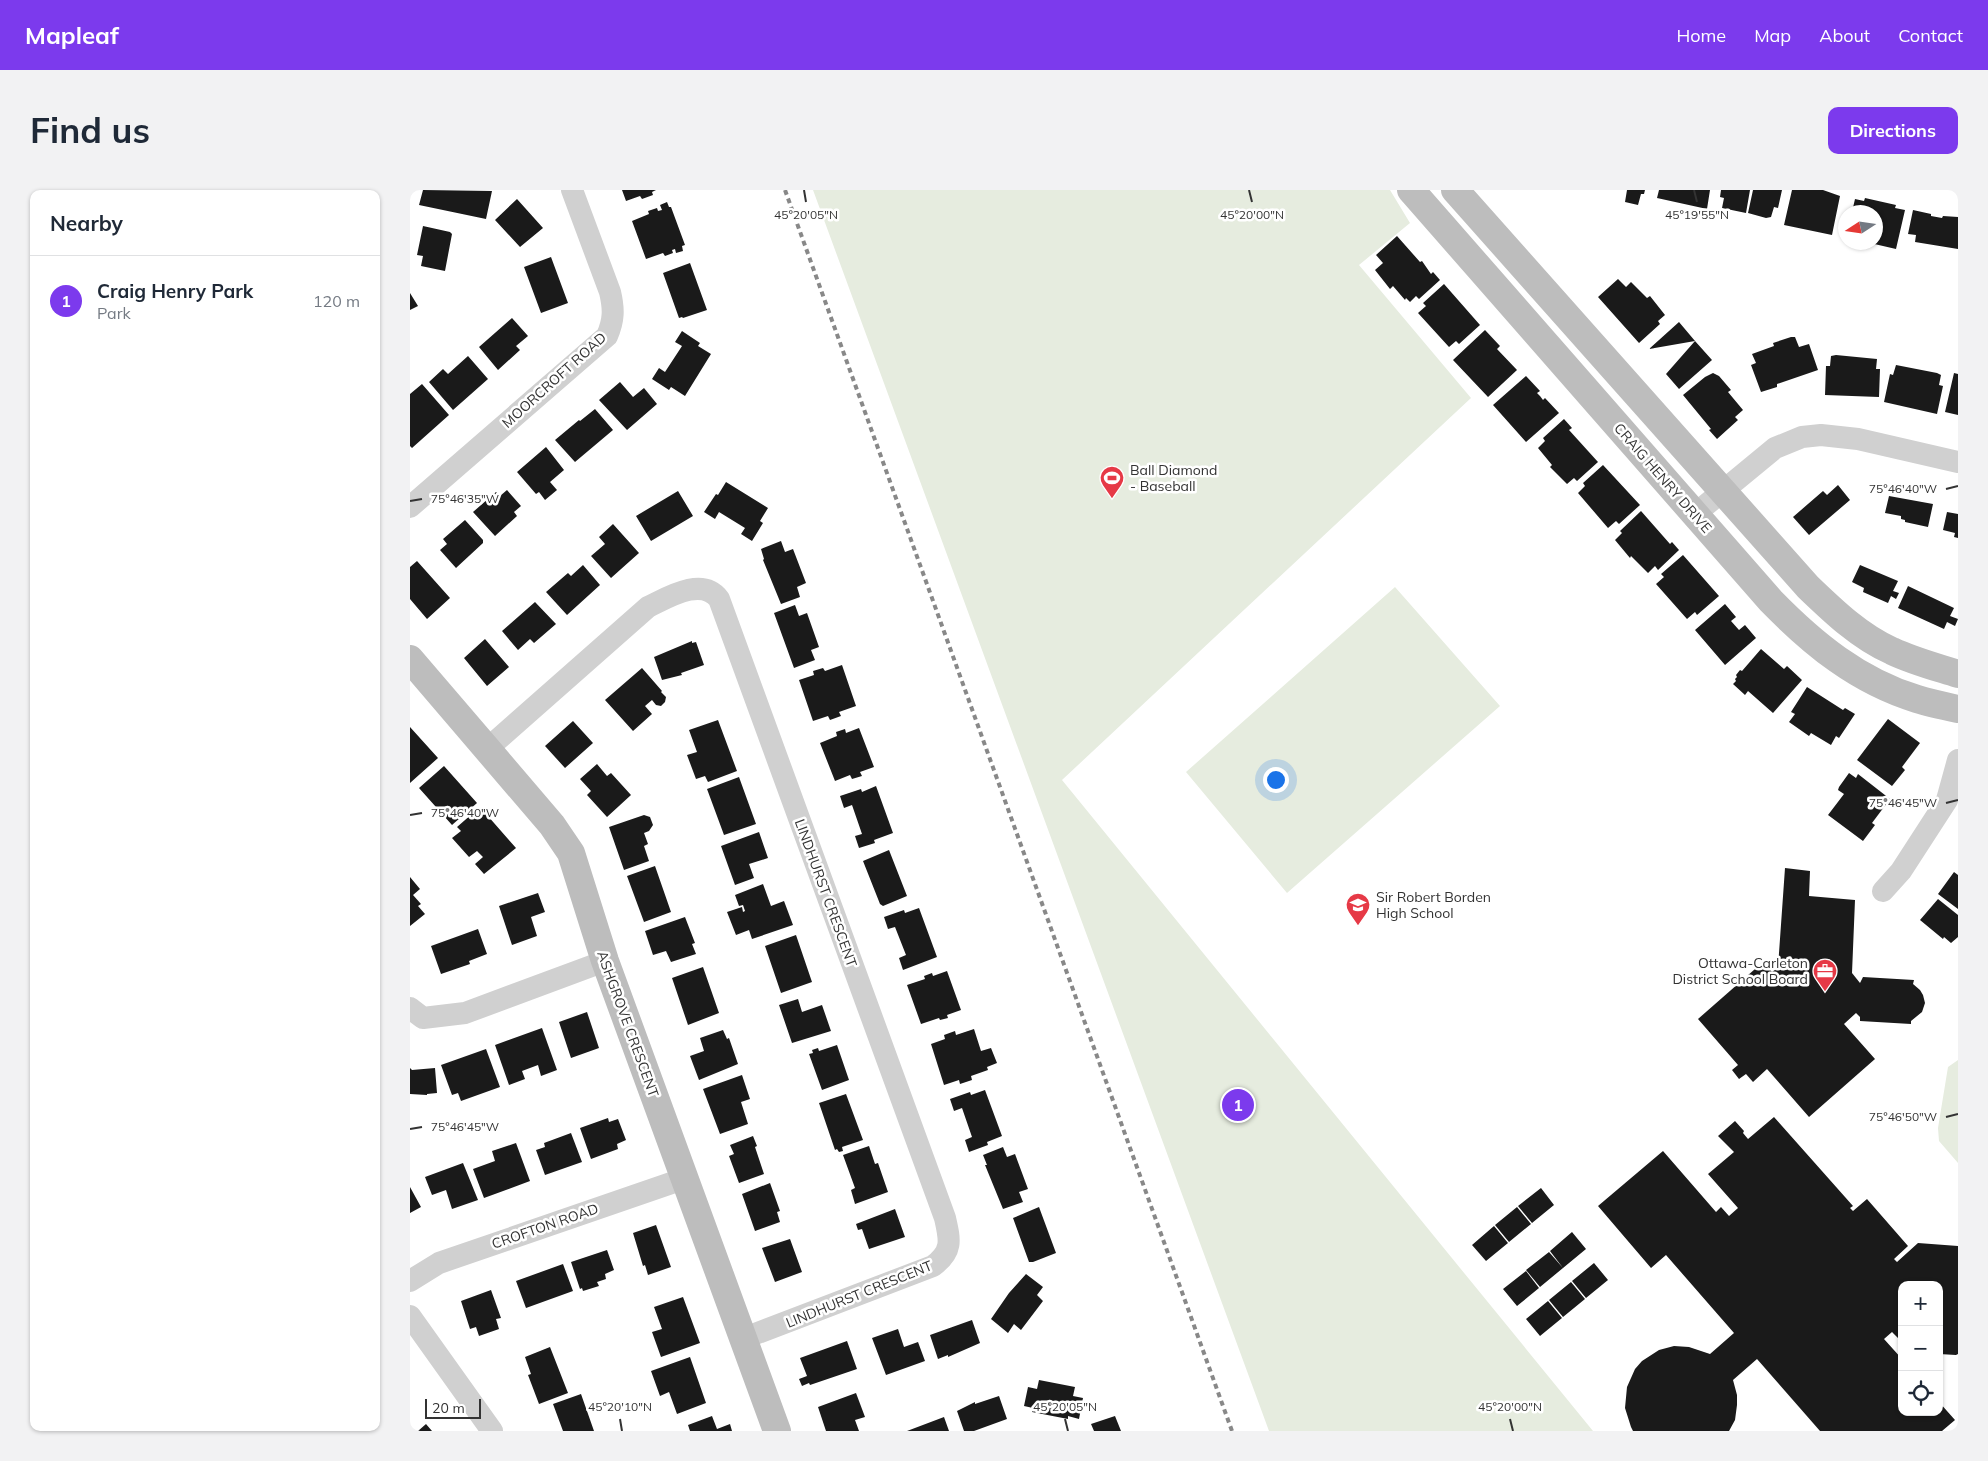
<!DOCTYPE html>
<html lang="en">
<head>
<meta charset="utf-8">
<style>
  body { margin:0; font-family:Mulish,sans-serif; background:#f2f2f3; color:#1f2937 }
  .controls { position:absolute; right:15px; bottom:15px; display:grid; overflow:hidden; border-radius:10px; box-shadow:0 1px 4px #0004 }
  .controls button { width:45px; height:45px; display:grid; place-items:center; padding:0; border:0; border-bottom:1px solid #e0e1e3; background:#fff; color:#1f2937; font:25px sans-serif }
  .compass { position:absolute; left:1428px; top:15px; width:45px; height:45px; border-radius:50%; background:#fff; box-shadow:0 1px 4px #0004; rotate:258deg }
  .scale { position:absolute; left:15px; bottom:12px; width:56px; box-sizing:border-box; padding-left:5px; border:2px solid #333; border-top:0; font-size:14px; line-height:18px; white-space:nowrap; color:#333; -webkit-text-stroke:4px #fff; paint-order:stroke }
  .you { position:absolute; left:865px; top:589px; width:18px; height:18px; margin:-12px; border:4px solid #fff; border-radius:50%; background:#1a73e8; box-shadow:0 0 0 8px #1a73e833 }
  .badge { display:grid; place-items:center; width:32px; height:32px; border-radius:50%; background:#7c3aed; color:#fff; font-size:16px; font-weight:700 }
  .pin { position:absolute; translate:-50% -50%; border:2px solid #fff; box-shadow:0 1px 5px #0006 }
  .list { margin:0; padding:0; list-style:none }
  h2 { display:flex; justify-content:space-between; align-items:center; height:65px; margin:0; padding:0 20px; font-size:21px }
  h2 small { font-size:16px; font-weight:400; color:#747a83 }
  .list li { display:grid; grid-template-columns:32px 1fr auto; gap:15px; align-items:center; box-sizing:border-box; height:90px; padding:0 20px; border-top:1px solid #e0e1e3 }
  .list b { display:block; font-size:19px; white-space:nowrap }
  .list p { margin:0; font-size:16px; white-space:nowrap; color:#747a83 }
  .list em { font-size:16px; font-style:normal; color:#747a83 }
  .icon { flex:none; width:28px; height:28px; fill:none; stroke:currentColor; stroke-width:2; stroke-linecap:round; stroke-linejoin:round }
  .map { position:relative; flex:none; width:1548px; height:1241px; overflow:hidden; border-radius:10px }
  header { display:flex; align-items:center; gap:30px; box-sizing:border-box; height:70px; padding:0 25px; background:#7c3aed; color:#fff }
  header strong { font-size:24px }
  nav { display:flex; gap:28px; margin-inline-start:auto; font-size:18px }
  .intro { display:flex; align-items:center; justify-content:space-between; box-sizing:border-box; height:120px; padding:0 30px }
  h1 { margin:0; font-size:35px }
  .button { padding:12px 22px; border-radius:10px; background:#7c3aed; color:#fff; font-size:18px; font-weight:700 }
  main { display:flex; gap:30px; padding:0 30px }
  aside { flex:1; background:#fff; border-radius:10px; box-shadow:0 1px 4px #0004 }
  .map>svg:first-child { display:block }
  .green { fill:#e6ecdf }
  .building { fill:#1a1a1a }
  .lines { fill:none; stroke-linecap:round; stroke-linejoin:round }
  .street { stroke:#d0d0d0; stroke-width:22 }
  .secondary { stroke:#bdbdbd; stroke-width:28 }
  .rail { stroke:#888; stroke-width:4; stroke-dasharray:5 4; stroke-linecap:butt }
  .ticks { fill:none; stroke:#333; stroke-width:2 }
  .labels { text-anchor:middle; stroke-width:5; stroke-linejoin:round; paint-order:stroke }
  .street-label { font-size:14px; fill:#333; stroke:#fff }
  .poi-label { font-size:14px; fill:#333; stroke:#fff; text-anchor:start }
  .ticks-label { font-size:12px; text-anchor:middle; fill:#333; stroke:#fff; stroke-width:5; stroke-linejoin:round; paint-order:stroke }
</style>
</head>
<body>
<header>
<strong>Mapleaf</strong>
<nav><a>Home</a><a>Map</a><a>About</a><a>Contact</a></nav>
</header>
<div class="intro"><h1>Find us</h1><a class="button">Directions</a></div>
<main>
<aside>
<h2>Nearby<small></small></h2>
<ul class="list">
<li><span class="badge">1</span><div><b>Craig Henry Park</b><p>Park</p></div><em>120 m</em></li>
</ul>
</aside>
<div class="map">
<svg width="1548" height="1241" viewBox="0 0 1548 1241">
  <rect width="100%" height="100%" fill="#fff"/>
  <!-- green -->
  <path class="green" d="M403 0H980L1000 33 949 75 1061 208 652 590 1183 1241H859Z
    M985 397 1090 516 877 703 776 582Z
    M1548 870V973L1529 951 1528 938 1538 877Z"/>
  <!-- building -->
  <path class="building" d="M13 0 82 1 76 29 9 15Z
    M212 0H246L242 2 243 5 232 9 230 6 216 11Z
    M1217 0H1235L1234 4H1231L1228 15 1215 12Z
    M1249 0H1300L1297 19 1247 8Z
    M1311 0H1340L1336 23 1312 18 1314 8 1310 7Z
    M1343 0H1372L1368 18 1364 17 1361 27 1356 28 1338 23Z
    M1382 0H1413L1430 6 1422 45 1374 35Z
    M1455 8 1486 15 1485 18 1495 20 1486 59 1460 53 1466 52V22H1442L1445 9 1454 11Z
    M107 9 133 38 110 57 85 30Z
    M257 12 259 17H261L275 55 272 56 273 61 266 63 265 59 262 60 263 63 255 66 253 63 236 69 222 31 239 24 238 21 247 18 248 21 252 20 250 15Z
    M1503 20 1521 24V26L1532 28 1533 26 1548 27V59L1505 52 1506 45 1498 44Z
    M13 36 40 42 42 44 35 81 11 76 13 66 7 65Z
    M987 46 1010 72 1012 71 1021 84 1023 82 1030 90 1009 109 1006 106 1000 112 996 108 995 110 983 96 980 99 965 80 973 73 966 65Z
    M141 67 158 113 131 123 114 77Z
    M280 73 297 120 273 128 272 127 269 128 253 83Z
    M1208 89 1216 97 1221 92 1237 108 1240 106 1255 125 1248 131 1250 134 1229 153 1188 107Z
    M1034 94 1070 135 1049 154 1046 151 1039 157 1008 123 1016 116 1013 113Z
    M0 103 8 116 0 120Z
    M102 128 118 146 106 156 110 160 88 180 69 157Z
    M1269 132 1285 151 1239 159Z
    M1075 140 1090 156 1087 159 1107 180 1078 207 1043 170Z
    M272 141 290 153 288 156 301 164 275 206 261 197 259 200 242 189 249 178 255 182 272 156 265 152Z
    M1381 147H1385L1389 157 1399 154 1408 180 1367 194V197L1351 202 1341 175 1346 173 1342 164 1364 156 1363 153Z
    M1285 151 1302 170 1269 199 1256 184Z
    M1426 165 1467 169 1466 179H1470L1469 207 1415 205 1416 176H1420L1421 166Z
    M58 166 78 189 43 220 19 192 33 179 38 184Z
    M1486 175 1527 183 1531 185 1529 195 1533 196 1527 224 1474 212 1480 184 1483 185Z
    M1303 183 1309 186 1321 200 1318 202 1333 220 1325 227 1328 230 1307 249 1299 240 1301 239 1273 205 1295 187Z
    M1544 183 1548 184V225L1535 222Z
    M1116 186 1130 201 1127 203 1130 206 1133 210 1135 208 1149 223 1116 252 1083 215Z
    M210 192 223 207 234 198 247 214 217 240 189 210Z
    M12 194 39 225 2 258 0 256V204Z
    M185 219 203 240 165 272 145 250 169 230 170 231Z
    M1154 229 1162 238 1159 240 1188 272 1167 291 1164 288 1157 294 1140 277 1142 275 1128 258 1135 251 1133 248Z
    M136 257 154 280 140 292 147 300 135 310 129 302 126 304 107 282Z
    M1193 275 1230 315 1209 334 1206 331 1198 338 1168 303 1175 296 1173 293Z
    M316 292 358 318 350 331 353 333 342 351 331 344 335 338 309 322 305 329 294 322 306 304 308 305Z
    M1428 295 1440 310 1399 345 1383 327 1413 301 1417 305Z
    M97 300 111 316 104 322 107 326 85 346 63 322 86 302 90 306Z
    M268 301 283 326 241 351 226 326Z
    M1479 306 1523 314 1518 337 1495 332V330L1491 329V326L1475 323Z
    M1231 321 1260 354 1262 352 1269 360 1248 380 1245 376 1238 383 1221 366 1220 368 1205 350 1212 343 1210 341Z
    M1537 322 1548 324V348L1544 347 1545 343 1533 340Z
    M55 330 73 350V353L46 378 30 360 37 354 33 349Z
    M203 334 229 363 201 388 181 366 195 354 189 347Z
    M371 351 375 362 383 359 396 393 387 397 390 407 371 414 353 370 354 369 351 359Z
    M1273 365 1309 406 1287 425 1285 422 1277 429 1246 394 1254 387 1251 384Z
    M7 371 40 408 17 429 0 409V377Z
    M173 375 190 395 157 425 136 402 158 383 161 386Z
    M1450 375 1488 391 1483 401 1489 403 1486 409 1481 406 1478 413 1453 402 1454 398 1442 392Z
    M1498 396 1544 418 1540 426 1548 429 1545 436 1537 432 1534 439 1488 418Z
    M125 412 146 434 124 453 120 449 108 460 92 441Z
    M1315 414 1326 427 1321 431 1329 440 1335 435 1346 448 1315 475 1285 440Z
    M385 415 389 426 397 423 409 457 401 460 405 470 384 478 364 423Z
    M75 449 99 477 77 496 54 468Z
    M282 451V453L286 452 294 475 271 483 272 485 252 490 244 467Z
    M1351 459 1374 479 1377 476 1392 490 1363 523 1338 501 1335 505 1323 494 1326 491 1325 489 1327 487 1326 485 1330 480 1332 481Z
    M432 475 446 516 429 522 431 526 420 530 418 526 403 531 389 490 404 485 403 481 413 478 415 481Z
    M232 478 252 501 251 502 256 507 255 512 251 516 246 515 242 510 235 516 242 524 223 541 195 510Z
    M1397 497 1433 520 1435 518 1445 524 1429 548 1426 546 1421 555 1401 543 1399 546 1379 532 1385 524 1381 522Z
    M1478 529 1510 553 1492 577 1495 580 1482 596 1447 570Z
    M308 530 327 581 298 592 295 586 286 589 277 565 287 562 279 540Z
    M163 531 183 553 155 578 135 556Z
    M0 537 28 568 0 593Z
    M449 538 464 577 450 582 452 586 442 589 440 585 425 591 410 553 427 546 426 542 435 539 436 543Z
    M187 574 197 586 201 583 221 605 197 627 177 605 181 601 170 589Z
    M34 576 67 613 42 635 9 598Z
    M1439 583 1446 588 1448 584 1480 609 1462 633 1465 635 1453 651 1418 625 1434 604 1428 600 1429 597Z
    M329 587 346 634 314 645 297 599Z
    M466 596 483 643 464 650 465 653 449 658 445 646 452 644 442 615 434 618 430 606 451 599 452 602Z
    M70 617 106 658 74 684 65 674 73 667 67 661 59 667 42 648 51 641 47 637Z
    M234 625 240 627 243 635 239 641 234 643 238 654 234 656 239 671 214 680 199 637Z
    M349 642 358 668 339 674 344 688 325 695 311 656Z
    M479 660 497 706 473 716 470 714 453 671Z
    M245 676 261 722 234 732 217 686Z
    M1375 678 1400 681 1399 706 1445 710 1442 783 1450 793 1453 787 1504 790 1503 794 1510 800 1513 805 1515 813 1512 822 1501 831V834L1450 831V827L1446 823 1434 834 1465 869 1399 927 1357 879 1343 892 1336 884 1329 889 1322 880 1328 875 1288 829 1353 772 1362 782 1368 777Z
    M1544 682 1548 685V719L1528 704Z
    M0 687 10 699 3 705 11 714 8 716 15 724 0 736Z
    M353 694 361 716 374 711 383 735 342 749 339 740 326 745 317 722 332 717 333 722 335 721 333 715 329 716 325 705Z
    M128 703 135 722 121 727 127 746 102 755 89 716Z
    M1528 709 1548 725V747L1541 753 1534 747 1533 749 1510 730Z
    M509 718 527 767 493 780 489 768 496 765 485 737 478 739 474 727 494 720 495 723Z
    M275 727 285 753 282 754 286 764 261 772 256 761 243 765 235 741Z
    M68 739 77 764 59 771 60 774 31 784 21 756Z
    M386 745 402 792 371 803 355 756Z
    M293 777 309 823 278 835 262 788Z
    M537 781 551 820 537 825 538 828 530 830 529 828 511 834 497 795 515 789 514 786 522 783 523 786Z
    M388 809 392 822 412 815 421 841 382 853 369 815Z
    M177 822 189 858 161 868 149 832Z
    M132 838 147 880 131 886 128 875 112 881 115 889 99 895 85 855Z
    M564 839 571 861 581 858 587 873 577 877 578 880 561 886 562 890 550 894 549 890 534 895 521 854 535 849 534 845 545 841 546 845Z
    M313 840 317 849 319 848 328 874 289 890 280 866 294 861 290 848Z
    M427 855 439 890 412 900 399 864 403 863 402 860 408 858 409 861Z
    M76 859 90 897 51 911 48 903 42 905 31 875Z
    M0 878 2 880 25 878 27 903 17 904V905L0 904Z
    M332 885 340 909 331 912 338 934 310 944 293 899Z
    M575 900 592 946 577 952 578 955 559 962 555 950 562 947 552 918 544 921 540 909 560 902 561 905Z
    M436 904 453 950 432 957 433 961 429 962 427 959 425 960 409 913Z
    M1364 927 1443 1016 1440 1018 1443 1021 1457 1009 1498 1056 1484 1069 1487 1072 1508 1053 1548 1056V1164L1546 1165 1529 1164V1095H1492V1152L1482 1142 1474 1149 1492 1169V1222H1529V1212L1545 1230 1532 1241H1410L1347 1169 1323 1190 1327 1205V1215L1325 1230 1319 1241H1223L1221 1237 1215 1218 1217 1197 1225 1179 1232 1171 1249 1160 1264 1156 1279 1157 1300 1164 1324 1143 1256 1065 1241 1078 1188 1016 1253 961 1306 1022 1311 1017 1319 1026 1328 1018 1298 984 1324 962 1308 946 1325 931 1334 941 1333 943 1338 949Z
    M198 928 199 932 208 929 216 950 207 954 208 959 181 969 170 938Z
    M161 943 172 972 135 985 126 960 135 957 134 953Z
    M343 946 347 956 345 957 354 984 329 993 319 966 324 964 320 955Z
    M106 953 120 991 74 1008 63 979 85 971 82 961Z
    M459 956 465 974 468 973 478 1002 445 1014 441 1000 445 998 433 965Z
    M593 957 597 967 605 964 618 999 609 1002 613 1012 593 1019 575 975H577L573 965Z
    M53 973 68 1010 42 1019 36 1000 22 1005 15 987Z
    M360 993 370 1021 367 1022 370 1032 345 1041 332 1004Z
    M0 997 11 1017 0 1023Z
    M1131 998 1144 1015 1122 1033 1108 1016Z
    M629 1017 646 1063 623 1072H619L603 1028Z
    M1107 1017 1121 1034 1099 1052 1085 1035Z
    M485 1019 495 1047 459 1059 452 1039 448 1040 446 1034Z
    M246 1035 261 1077 238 1085 235 1075 233 1076 223 1043Z
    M1084 1036 1098 1053 1076 1071 1062 1055Z
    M1162 1042 1176 1059 1153 1078 1140 1061Z
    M380 1049 392 1082 365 1092 352 1058Z
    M197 1060 204 1080 195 1084 196 1089 187 1092 189 1096 173 1101 172 1098 170 1099 161 1072Z
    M1139 1062 1153 1078 1130 1097 1116 1080Z
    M1184 1073 1198 1090 1176 1108 1162 1091Z
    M153 1074 163 1101 116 1118 106 1091Z
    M1116 1081 1129 1098 1107 1116 1093 1099Z
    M616 1084 633 1097 627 1105 633 1111 611 1140 604 1134 598 1143 581 1129 599 1103Z
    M1161 1092 1175 1109 1153 1127 1139 1110Z
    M81 1100 91 1128 86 1129 89 1139 69 1146 66 1137 60 1139 51 1111Z
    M273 1107 290 1153 251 1167 242 1142 252 1139 244 1117Z
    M1138 1111 1152 1128 1130 1146 1116 1129Z
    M562 1130 570 1153 538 1167V1165L528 1169 520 1145Z
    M488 1139 494 1157 508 1152 515 1171 476 1185 462 1148Z
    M437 1151 447 1179 400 1195 399 1193 392 1196 389 1189 397 1186 390 1168Z
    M140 1157 158 1203 129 1214 118 1185 121 1184 115 1167Z
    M280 1167 296 1213 267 1224 259 1202 250 1206 241 1181Z
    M629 1190 665 1197 663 1206 673 1208 669 1229 658 1226V1229L622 1222 623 1218 614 1216 618 1197 627 1199Z
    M446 1203 455 1227 445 1230 449 1241H416L408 1217Z
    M171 1204 184 1241H153L143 1214Z
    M589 1206 597 1229 564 1241H554L547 1221 565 1212V1214Z
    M302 1226 307 1239 320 1234 322 1241H280L278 1235Z
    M705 1226 711 1241H684L681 1234Z
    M534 1227 539 1241H497Z
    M16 1234 22 1241H8Z"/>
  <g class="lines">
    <!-- street -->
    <path class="street" d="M0 317 197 146C204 130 204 119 200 102L162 0
      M1285 324 1365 258 1392 247 1411 245 1448 249 1548 272
      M77 559 238 417C257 408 292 386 309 409L535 1028C540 1050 543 1061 523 1076L332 1149
      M1473 701 1491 681 1537 610 1548 570
      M0 818 13 828 55 823 195 771
      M0 1091 29 1073 273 989
      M0 1126 82 1241"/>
    <!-- secondary -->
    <path class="secondary" d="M1001 0 1361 411C1403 454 1448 491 1507 509 1520 513 1534 516 1548 519
      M1045 0 1398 397C1423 421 1450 447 1482 461 1503 471 1526 477 1548 484
      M0 469 142 635 161 663 195 771 367 1241"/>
    <!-- rail -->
    <path class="rail" d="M375 0 822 1241"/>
  </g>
  <!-- ticks -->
  <path class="ticks" d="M394 0 396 12M839 0 842 12M1284 0 1287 12M1536 299 1548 296M0 311 12 309M1536 613 1548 610M0 625 12 623M1536 927 1548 924M0 939 12 937M210 1229 212 1241M655 1229 658 1241M1100 1229 1103 1241"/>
  <!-- icons -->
  <defs>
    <symbol id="stadium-pin" viewBox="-11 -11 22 30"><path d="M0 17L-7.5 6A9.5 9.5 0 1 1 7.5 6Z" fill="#e63946" stroke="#fff"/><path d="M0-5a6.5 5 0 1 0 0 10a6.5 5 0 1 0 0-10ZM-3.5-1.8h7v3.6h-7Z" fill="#fff"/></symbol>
    <symbol id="school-pin" viewBox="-11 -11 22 30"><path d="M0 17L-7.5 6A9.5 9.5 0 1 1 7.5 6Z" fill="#e63946" stroke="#fff"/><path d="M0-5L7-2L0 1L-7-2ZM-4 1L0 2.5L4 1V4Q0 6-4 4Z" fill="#fff"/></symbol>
    <symbol id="office-pin" viewBox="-11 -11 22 30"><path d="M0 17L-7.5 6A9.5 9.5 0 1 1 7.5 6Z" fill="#e63946" stroke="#fff"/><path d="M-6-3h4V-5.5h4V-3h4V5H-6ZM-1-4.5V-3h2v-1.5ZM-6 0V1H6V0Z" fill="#fff"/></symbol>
  </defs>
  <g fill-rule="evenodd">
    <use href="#stadium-pin" x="688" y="274" width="28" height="38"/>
    <use href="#school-pin" x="934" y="701" width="28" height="38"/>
    <use href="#office-pin" x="1401" y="767" width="28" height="38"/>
  </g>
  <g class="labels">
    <!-- street labels -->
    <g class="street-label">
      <text transform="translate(144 190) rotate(-42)" y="5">MOORCROFT ROAD</text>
      <text transform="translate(1253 288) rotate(49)" y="5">CRAIG HENRY DRIVE</text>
      <text transform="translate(416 703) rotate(70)" y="5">LINDHURST CRESCENT</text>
      <text transform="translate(218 834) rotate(70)" y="5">ASHGROVE CRESCENT</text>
      <text transform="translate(135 1036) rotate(-19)" y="5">CROFTON ROAD</text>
      <text transform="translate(449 1104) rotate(-22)" y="5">LINDHURST CRESCENT</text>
    </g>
    <!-- poi labels -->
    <g class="poi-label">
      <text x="720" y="285">Ball Diamond<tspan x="720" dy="16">- Baseball</tspan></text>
      <text x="966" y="712">Sir Robert Borden<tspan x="966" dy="16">High School</tspan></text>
      <text x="1398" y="778" text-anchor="end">Ottawa-Carleton<tspan x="1398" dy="16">District School Board</tspan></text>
    </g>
  </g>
  <g class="ticks-label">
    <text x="396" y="29">45°20'05"N</text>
    <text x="842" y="29">45°20'00"N</text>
    <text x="1287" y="29">45°19'55"N</text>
    <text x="1493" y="303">75°46'40"W</text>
    <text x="55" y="313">75°46'35"W</text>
    <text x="1493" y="617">75°46'45"W</text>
    <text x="55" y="627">75°46'40"W</text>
    <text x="1493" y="931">75°46'50"W</text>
    <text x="55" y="941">75°46'45"W</text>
    <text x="210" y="1221">45°20'10"N</text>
    <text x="655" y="1221">45°20'05"N</text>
    <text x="1100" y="1221">45°20'00"N</text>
  </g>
</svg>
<div class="controls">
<button>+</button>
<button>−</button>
<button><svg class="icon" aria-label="locate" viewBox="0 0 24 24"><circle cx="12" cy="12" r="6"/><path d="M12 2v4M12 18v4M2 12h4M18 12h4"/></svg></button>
</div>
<svg class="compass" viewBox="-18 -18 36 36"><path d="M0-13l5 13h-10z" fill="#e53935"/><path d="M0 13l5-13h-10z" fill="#747a83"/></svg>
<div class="scale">20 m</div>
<div class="you"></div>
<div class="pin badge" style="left:828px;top:915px">1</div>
</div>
</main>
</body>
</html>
